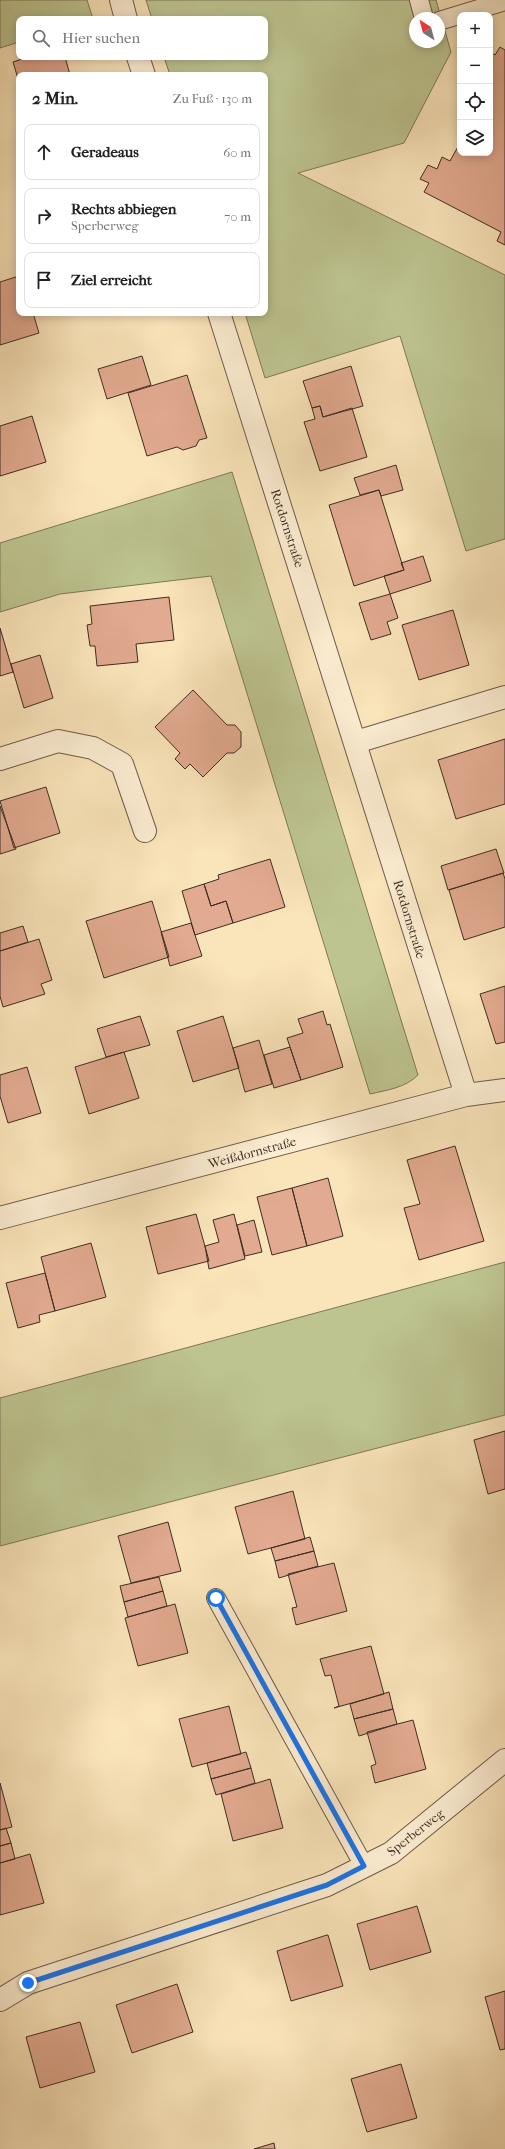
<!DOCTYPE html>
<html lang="de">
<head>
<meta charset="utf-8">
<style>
  body { margin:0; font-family:"IM FELL French Canon",serif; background:#f2f2f2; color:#202124 }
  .controls { position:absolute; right:12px; top:12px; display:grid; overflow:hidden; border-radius:8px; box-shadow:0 2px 10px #0003 }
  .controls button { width:36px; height:36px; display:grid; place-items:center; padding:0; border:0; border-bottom:1px solid #e0e0e0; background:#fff; color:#202124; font:20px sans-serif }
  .compass { position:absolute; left:409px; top:12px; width:36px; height:36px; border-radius:50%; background:#fff; box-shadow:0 2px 10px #0003; rotate:324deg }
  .stop { position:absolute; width:12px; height:12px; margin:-9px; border:3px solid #1a73e8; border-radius:50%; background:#fff }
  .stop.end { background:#1a73e8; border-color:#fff; box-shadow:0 1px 4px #0008 }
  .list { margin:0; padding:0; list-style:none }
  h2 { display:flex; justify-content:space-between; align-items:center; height:52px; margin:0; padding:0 16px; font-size:17px }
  h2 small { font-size:13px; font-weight:400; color:#757577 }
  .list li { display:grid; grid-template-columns:26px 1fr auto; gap:12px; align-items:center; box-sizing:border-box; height:56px; margin:0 8px 8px; padding:0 8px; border:1px solid #e0e0e0; border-radius:8px }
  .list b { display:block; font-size:15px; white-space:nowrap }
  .list p { margin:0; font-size:13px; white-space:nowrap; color:#757577 }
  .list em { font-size:13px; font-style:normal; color:#757577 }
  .icon { flex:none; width:22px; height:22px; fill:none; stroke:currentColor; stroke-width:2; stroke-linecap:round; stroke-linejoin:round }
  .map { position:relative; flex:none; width:505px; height:2149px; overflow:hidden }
  .search { position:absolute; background:#fff; box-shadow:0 2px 10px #0003; left:16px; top:16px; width:252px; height:44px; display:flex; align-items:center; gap:10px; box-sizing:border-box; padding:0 14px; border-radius:8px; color:#757577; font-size:15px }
  .panel { position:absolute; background:#fff; box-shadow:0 2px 10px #0003; left:16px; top:72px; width:252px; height:244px; border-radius:8px }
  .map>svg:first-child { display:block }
  .green { fill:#bdc490; stroke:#7e7859; fill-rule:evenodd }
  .building { fill:#e2aa90; stroke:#3f2d22 }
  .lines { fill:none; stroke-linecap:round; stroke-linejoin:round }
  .lane-casing { stroke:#6e5b48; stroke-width:20 }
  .street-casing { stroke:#6e5b48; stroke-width:24 }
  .lane { stroke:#fcedd2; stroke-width:18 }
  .street { stroke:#fcedd2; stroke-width:22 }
  .route { stroke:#1a73e8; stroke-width:5 }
  .labels { text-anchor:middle; stroke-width:3; stroke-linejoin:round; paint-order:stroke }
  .street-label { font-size:13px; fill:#3f2d22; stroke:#fcedd2 }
</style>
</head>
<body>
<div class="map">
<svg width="505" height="2149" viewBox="0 0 505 2149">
  <rect width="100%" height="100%" fill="#fae4ba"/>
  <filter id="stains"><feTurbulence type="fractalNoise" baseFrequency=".005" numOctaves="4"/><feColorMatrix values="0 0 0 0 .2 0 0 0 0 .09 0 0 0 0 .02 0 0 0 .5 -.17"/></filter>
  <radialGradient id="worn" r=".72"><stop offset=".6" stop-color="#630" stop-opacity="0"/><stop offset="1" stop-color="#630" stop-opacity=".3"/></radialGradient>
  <!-- green -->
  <path class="green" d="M0 0H87L93 19H19V42L0 48Z
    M146 0H436L451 52 404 143 298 173 505 275V539L466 551 400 336 265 378 245 313H265V75H170L164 57H265V19H152ZM415 18H439V42H415Z
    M232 472 418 1075C405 1088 387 1090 370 1094L211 576 60 594 0 612V543Z
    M505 1262V1415L0 1546V1398Z"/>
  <!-- building -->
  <path class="building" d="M500 47 505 50V245L497 241 501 232 424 192 429 183 420 179 428 165 437 169 442 157 450 161 460 143V153H490V52L495 55Z
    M28 57H65L70 75H19V82L13 62Z
    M19 276V313H33L39 333 0 345V282Z
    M142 356 151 385 107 399 98 369Z
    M351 366 363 406 323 417 320 406 312 408 303 381Z
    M187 375 207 438 199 440 196 446 183 450 177 447 147 456 128 393Z
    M320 406 323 417 352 408 367 457 320 471 304 422 315 419 312 408Z
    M32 416 46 462 0 476V426Z
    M396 465 403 490 381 496 379 490 360 495 354 478Z
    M379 490 404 570 354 586 329 505Z
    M423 556 431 581 390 594 384 576 404 570 401 563Z
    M390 594 398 618 387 622 391 634 371 640 359 603Z
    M169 597 174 640 136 644 138 662 97 666 95 646H90L87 625 92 624 90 606Z
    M453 610 469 665 419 680 402 625Z
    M0 628 13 672 0 676Z
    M40 655 53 698 24 708 11 664Z
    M193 690 227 725H235L241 732V747L234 753H227L203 777 190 764 185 769 175 759 180 753 155 727Z
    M505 739V804L456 819 438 760Z
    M46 787 60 833 14 848 0 801Z
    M0 806 16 849 0 854Z
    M496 849 504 873 448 890 441 866Z
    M270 859 285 907 233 923 226 901 211 906 204 884 219 879 218 875Z
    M503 873 505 879V927L464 940 449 890Z
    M204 884 211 906 226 901 233 923 195 935 182 891Z
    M152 901 169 957 104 978 86 921Z
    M191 923 202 956 170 966 161 932Z
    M23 926 28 942 0 951V933Z
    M39 939 52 980 41 984 45 994 3 1007 0 996V951Z
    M505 986V1042L496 1044 480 994Z
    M323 1011 327 1025 330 1024 343 1067 301 1080 287 1038 303 1033 298 1019Z
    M140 1016 150 1045 106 1057 97 1029Z
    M223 1016 239 1068 193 1082 177 1031Z
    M259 1040 272 1084 245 1092 233 1048Z
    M290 1047 301 1080 274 1088 264 1055Z
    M124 1052 139 1098 89 1114 75 1067Z
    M27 1067 41 1113 8 1123 0 1096V1075Z
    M455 1146 484 1241 419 1260 404 1208 420 1204 407 1160Z
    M328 1178 343 1236 307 1246 292 1188Z
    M292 1188 307 1246 272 1255 257 1197Z
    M196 1214 209 1261 158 1274 146 1227Z
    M234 1214 245 1259 209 1269 205 1246 219 1242 213 1220Z
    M254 1220 262 1252 245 1256 237 1225Z
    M91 1243 106 1297 55 1311 41 1257Z
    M45 1273 55 1311 39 1315 40 1322 18 1328 6 1283Z
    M505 1431V1489L488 1494 474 1440Z
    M293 1491 305 1539 248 1554 235 1507Z
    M168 1522 181 1571 131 1583 118 1536Z
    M310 1537 314 1551 275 1561 271 1548Z
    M314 1551 318 1566 279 1578 275 1561Z
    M334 1563 347 1611 296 1625 292 1608 297 1607 288 1574Z
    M159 1577 163 1591 124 1602 120 1586Z
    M163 1591 167 1606 128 1617 124 1602Z
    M175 1604 188 1653 138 1666 125 1618Z
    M371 1646 384 1694 334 1708 339 1706 331 1675 325 1676 320 1659Z
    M389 1692 393 1709 354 1719 350 1704Z
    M229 1706 241 1754 192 1767 179 1719Z
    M393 1709 397 1724 359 1736 354 1719Z
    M413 1720 426 1769 375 1783 371 1766 376 1764 367 1732Z
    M246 1752 251 1768 211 1779 207 1763Z
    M251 1768 255 1783 216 1795 211 1779Z
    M270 1779 283 1828 233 1841 221 1794Z
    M0 1783 12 1827 0 1830Z
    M6 1828 11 1843 0 1846V1830Z
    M11 1843 15 1859 0 1863V1846Z
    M30 1854 44 1903 0 1915V1863Z
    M417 1906 431 1952 370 1970 357 1924Z
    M327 1935H328L343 1986 291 2001 277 1951Z
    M177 1984 193 2032 132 2053 116 2005Z
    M505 1991V2049L500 2050 485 1997Z
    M80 2022 95 2072 40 2088 26 2037Z
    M401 2064 417 2118 367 2132 351 2079Z
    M274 2143 275 2149H254Z"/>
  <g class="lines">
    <defs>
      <path id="lane" d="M419 0 424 18
        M439 21 505 1
        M216 1598 364 1866"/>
      <path id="street" d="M121 0 126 19
        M138 57 144 75
        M219 313 466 1095
        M356 742 505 697
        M0 759 58 741 93 748 122 764 145 831
        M0 1218 466 1095 505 1090
        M0 2000 28 1983 327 1885 391 1853 505 1760"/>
    </defs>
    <!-- lane casing -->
    <use href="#lane" class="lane-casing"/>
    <!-- street casing -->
    <use href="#street" class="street-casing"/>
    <!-- lane -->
    <use href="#lane" class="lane"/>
    <!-- street -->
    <use href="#street" class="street"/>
  </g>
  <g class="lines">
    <!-- route -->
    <path class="route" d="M28 1983 327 1885 364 1866 216 1598"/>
  </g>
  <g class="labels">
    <!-- street labels -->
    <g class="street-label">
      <text transform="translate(288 528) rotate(72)" y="5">Rotdornstraße</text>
      <text transform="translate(410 919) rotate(73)" y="5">Rotdornstraße</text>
      <text transform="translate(252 1152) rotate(-15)" y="5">Weißdornstraße</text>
      <text transform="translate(415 1832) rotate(-38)" y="5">Sperberweg</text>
    </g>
  </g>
  <rect width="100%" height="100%" filter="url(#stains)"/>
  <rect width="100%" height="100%" fill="url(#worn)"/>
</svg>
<div class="controls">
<button>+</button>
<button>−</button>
<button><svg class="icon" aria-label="locate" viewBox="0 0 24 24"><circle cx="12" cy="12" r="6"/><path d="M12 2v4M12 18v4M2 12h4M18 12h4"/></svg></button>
<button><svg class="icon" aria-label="layers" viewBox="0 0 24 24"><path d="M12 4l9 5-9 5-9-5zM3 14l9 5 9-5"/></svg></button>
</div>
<svg class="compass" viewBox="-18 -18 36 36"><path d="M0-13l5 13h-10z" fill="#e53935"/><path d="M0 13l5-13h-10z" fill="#757577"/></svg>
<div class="stop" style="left:216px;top:1598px"></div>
<div class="stop end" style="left:28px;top:1983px"></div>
<div class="search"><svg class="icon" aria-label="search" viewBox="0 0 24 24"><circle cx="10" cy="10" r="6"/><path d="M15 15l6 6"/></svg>Hier suchen</div>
<section class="panel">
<h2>2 Min.<small>Zu Fuß · 130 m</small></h2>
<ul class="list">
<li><svg class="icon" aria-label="ahead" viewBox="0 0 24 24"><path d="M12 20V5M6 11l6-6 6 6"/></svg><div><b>Geradeaus</b></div><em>60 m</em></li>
<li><svg class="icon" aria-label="right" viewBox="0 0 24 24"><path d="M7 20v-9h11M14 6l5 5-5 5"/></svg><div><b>Rechts abbiegen</b><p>Sperberweg</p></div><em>70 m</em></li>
<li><svg class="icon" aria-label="arrive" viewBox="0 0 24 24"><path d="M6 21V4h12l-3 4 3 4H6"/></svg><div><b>Ziel erreicht</b></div></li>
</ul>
</section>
</div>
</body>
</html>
